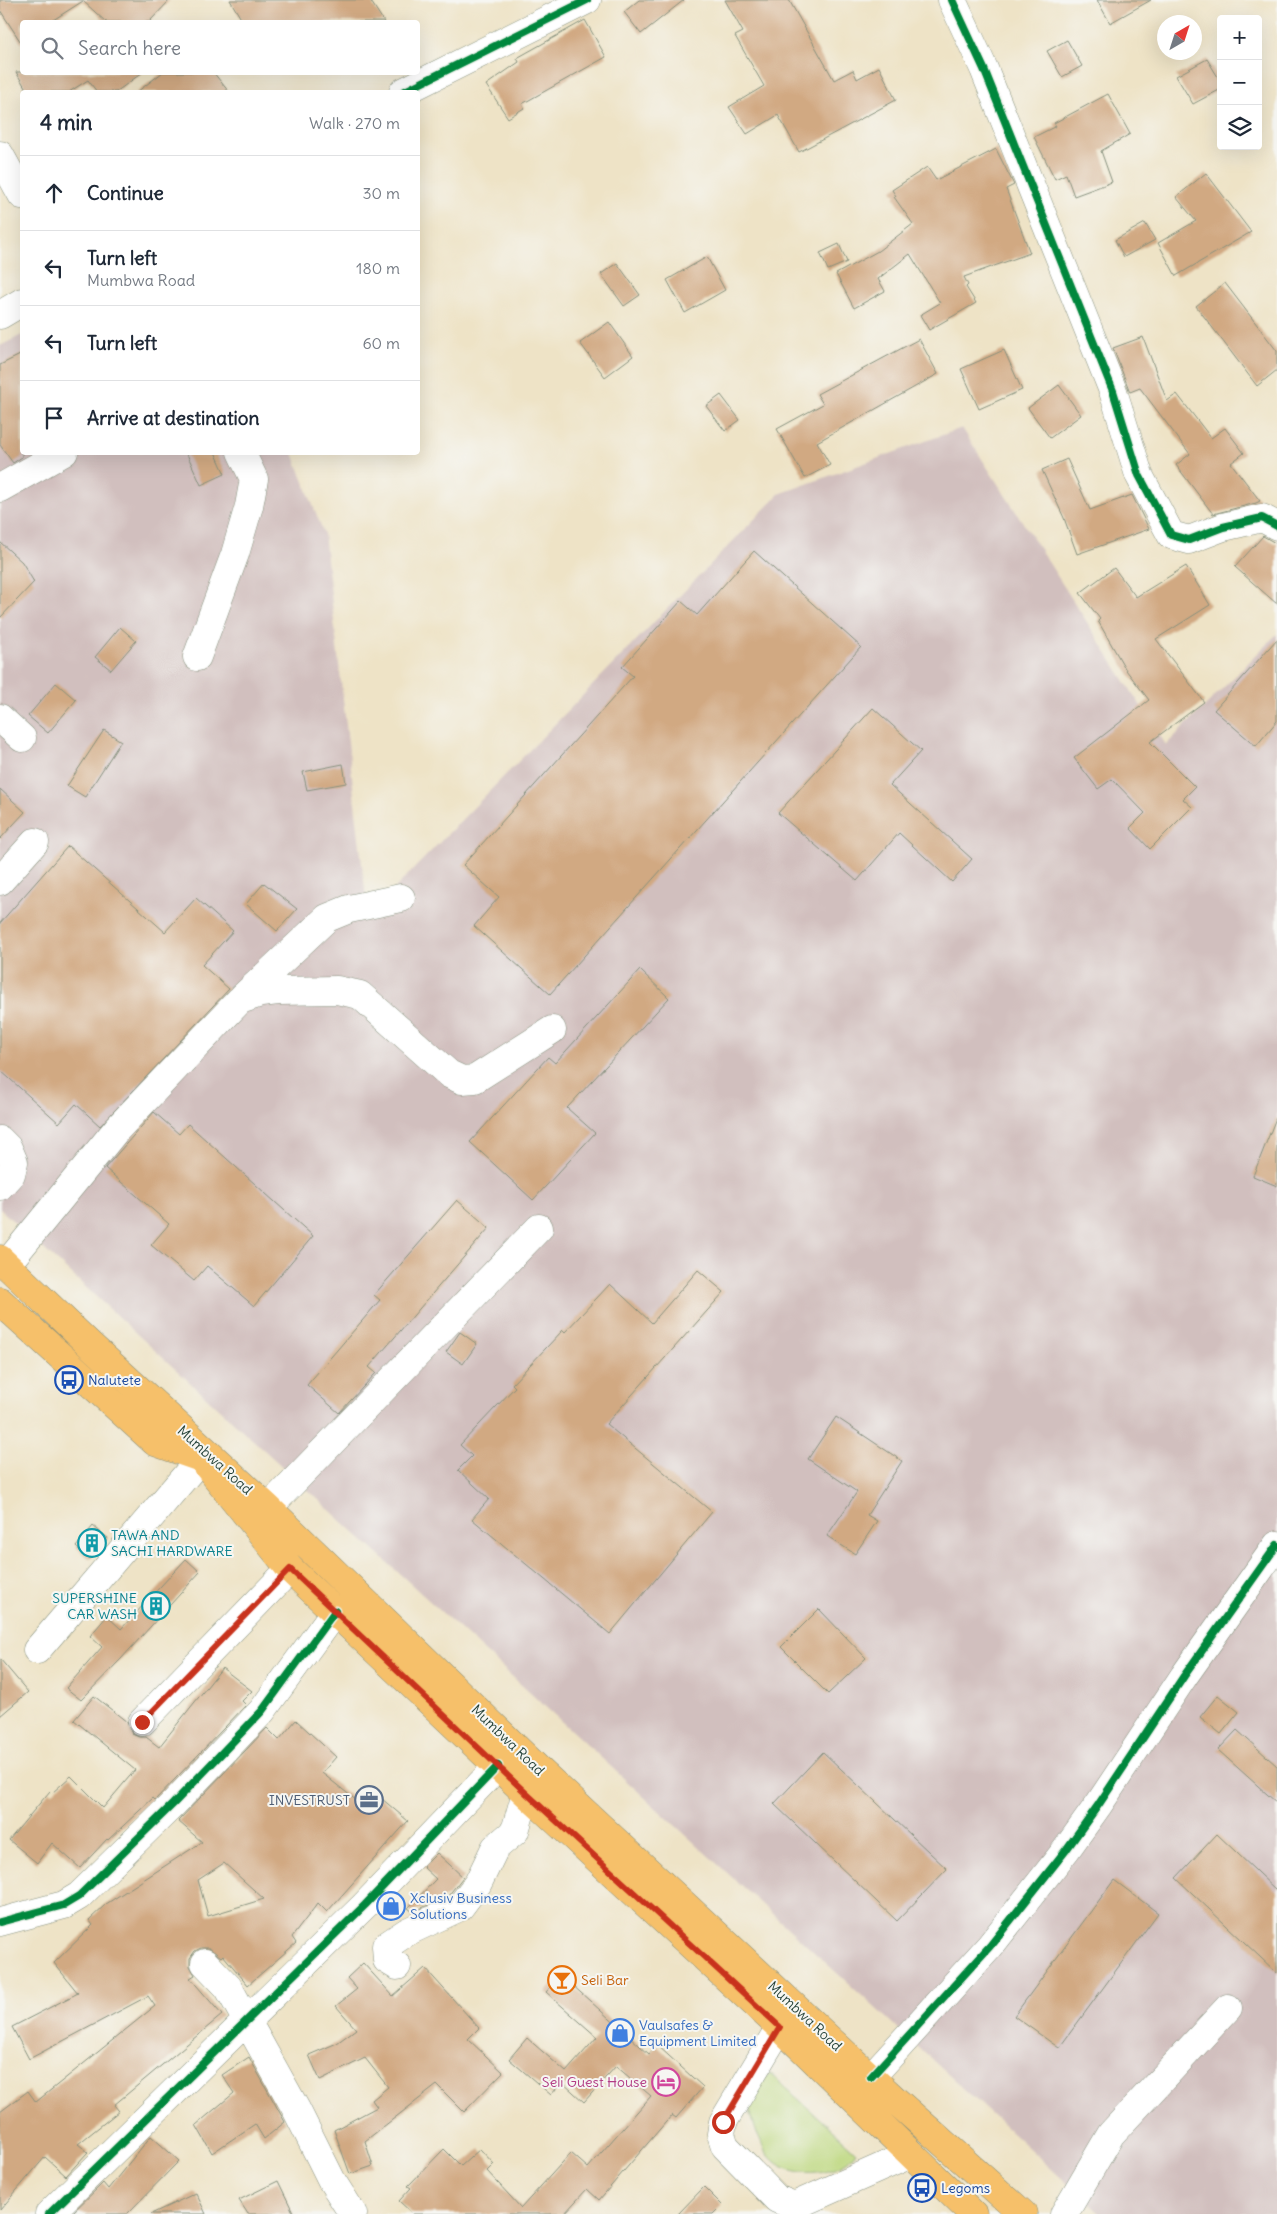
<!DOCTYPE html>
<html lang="en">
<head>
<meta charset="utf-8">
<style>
  body { margin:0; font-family:Delius,sans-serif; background:#f6f6f7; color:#1f2937 }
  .controls { position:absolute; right:15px; top:15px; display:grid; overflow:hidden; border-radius:5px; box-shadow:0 5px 20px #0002 }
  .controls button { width:45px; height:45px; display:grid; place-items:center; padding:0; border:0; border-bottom:1px solid #e0e1e3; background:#fff; color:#1f2937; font:25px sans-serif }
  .compass { position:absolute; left:1157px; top:15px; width:45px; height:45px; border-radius:50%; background:#fff; box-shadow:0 5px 20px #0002; rotate:39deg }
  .stop { position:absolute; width:15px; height:15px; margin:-11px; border:4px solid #c8321e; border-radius:50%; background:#fff }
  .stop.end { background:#c8321e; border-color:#fff; box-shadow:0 1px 5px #0008 }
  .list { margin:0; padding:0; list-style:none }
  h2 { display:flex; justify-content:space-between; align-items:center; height:65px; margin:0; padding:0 20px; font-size:21px }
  h2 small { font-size:16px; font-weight:400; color:#747a83 }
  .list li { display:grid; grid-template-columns:32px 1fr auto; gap:15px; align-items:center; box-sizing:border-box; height:75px; padding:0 20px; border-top:1px solid #e0e1e3 }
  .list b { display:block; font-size:19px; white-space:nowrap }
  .list p { margin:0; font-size:16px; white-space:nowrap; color:#747a83 }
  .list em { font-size:16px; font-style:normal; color:#747a83 }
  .icon { flex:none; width:28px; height:28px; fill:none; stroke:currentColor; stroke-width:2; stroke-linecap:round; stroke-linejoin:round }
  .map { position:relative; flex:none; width:1277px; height:2214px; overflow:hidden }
  .search { position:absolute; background:#fff; box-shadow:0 5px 20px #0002; left:20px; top:20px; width:400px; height:55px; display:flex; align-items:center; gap:12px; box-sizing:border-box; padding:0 18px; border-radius:5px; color:#747a83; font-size:19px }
  .panel { position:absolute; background:#fff; box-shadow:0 5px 20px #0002; left:20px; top:90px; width:400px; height:365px; border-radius:5px }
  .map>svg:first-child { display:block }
  .industrial { fill:#d1bfbe }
  .green { fill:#bcd77c; stroke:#6e8a58 }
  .building { fill:#d1a982; fill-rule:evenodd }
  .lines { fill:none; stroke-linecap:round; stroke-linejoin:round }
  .minor-casing { stroke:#86907d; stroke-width:29 }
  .major-casing { stroke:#86907d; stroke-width:29 }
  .minor { stroke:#fff; stroke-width:28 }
  .major { stroke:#f6c06b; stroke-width:28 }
  .cycleway-casing { stroke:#f6f6f2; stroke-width:11 }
  .cycleway { stroke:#00873e; stroke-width:8 }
  .route { stroke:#c8321e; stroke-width:6 }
  .labels { text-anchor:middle; stroke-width:4; stroke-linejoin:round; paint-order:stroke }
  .transit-label { font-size:14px; fill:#164399; stroke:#f6f6f2; text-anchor:start }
  .street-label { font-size:14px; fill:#1f3d34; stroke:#f6f6f2 }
  .culture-label { font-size:14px; fill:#0d838f; stroke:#f6f6f2; text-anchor:start }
  .service-label { font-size:14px; fill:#4e5e75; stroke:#f6f6f2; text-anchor:end }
  .shop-label { font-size:14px; fill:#366cbe; stroke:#f6f6f2; text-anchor:start }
  .food-label { font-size:14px; fill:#c56008; stroke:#f6f6f2; text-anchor:start }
  .hotel-label { font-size:14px; fill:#b23c85; stroke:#f6f6f2; text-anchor:end }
</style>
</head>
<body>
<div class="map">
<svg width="1277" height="2214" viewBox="0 0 1277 2214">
  <rect width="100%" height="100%" fill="#f6f6f2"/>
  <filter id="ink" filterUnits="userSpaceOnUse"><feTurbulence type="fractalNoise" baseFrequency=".02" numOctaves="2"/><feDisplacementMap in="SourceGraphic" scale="10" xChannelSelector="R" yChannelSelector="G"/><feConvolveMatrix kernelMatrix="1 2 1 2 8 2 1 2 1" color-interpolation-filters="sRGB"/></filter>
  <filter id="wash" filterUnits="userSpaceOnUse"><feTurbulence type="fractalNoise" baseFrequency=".0096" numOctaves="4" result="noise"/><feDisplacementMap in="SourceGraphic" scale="20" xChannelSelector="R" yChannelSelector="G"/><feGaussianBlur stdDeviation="1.12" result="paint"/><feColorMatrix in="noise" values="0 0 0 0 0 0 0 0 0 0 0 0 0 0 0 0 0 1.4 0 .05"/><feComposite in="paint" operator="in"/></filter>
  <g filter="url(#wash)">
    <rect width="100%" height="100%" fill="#eee3c6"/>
    <!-- industrial -->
    <path class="industrial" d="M22 335V452L293 453 324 534 368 916 779 494 962 428 1166 745 1277 634V2214H1101L0 1209V346Z"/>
    <!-- green -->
    <path class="green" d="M771 2074 856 2152C853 2156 849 2161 845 2163 825 2176 787 2177 770 2157 758 2143 754 2122 748 2104L757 2085Z"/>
    <g id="blocks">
      <!-- building -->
      <path class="building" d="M0 0H170L149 22H106L83 1 50 22H22V44L0 10Z
        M230 0H370L384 22H243Z
        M639 0H684L641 34 624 12Z
        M725 0H789L834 80 853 70 857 79 879 67 896 100 799 152 778 115 747 134 729 107 764 86 735 36 743 32Z
        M1097 0H1151L1110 23Z
        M585 20 606 57 522 104 524 108 508 118 486 85 519 62 517 58Z
        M1067 40 1082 66 1062 77 1047 51Z
        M1207 59 1221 82V89L1193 104 1176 76Z
        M16 72H143L116 92H97L88 80 69 92H28Z
        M163 72H213L229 92H137Z
        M1108 94 1130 134 1101 151 1112 182 1074 196 1066 174 1055 179 1034 137 1056 126 1054 123Z
        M996 149 1014 185 1006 189 1030 253 964 277 968 285 966 287 976 303 929 330 920 315 940 303 910 254 878 279 885 291 854 308 836 274 878 251 913 224 894 197 896 196 892 190 927 167 936 180Z
        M1206 173 1251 232 1176 276 1158 243 1196 221 1176 197Z
        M1145 223 1155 240 1124 257 1115 240Z
        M839 244 847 262 828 270 820 253Z
        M707 257 725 290 685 313 667 280Z
        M617 263 640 295 624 306 601 274Z
        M1225 283 1277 351V370L1257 386 1196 306Z
        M609 322 633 356 605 377 580 343Z
        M1143 337 1167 401 1177 394 1211 438 1225 428 1244 453 1231 463 1260 501 1256 503 1213 514 1176 465 1190 454 1140 388 1130 392 1113 348Z
        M919 339 938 374 817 442 830 465 805 478 777 429 823 404 817 394Z
        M1004 350 1022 390 979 409 961 369Z
        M22 354V457L13 463 0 445V365Z
        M1059 385 1081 415 1050 438 1028 408Z
        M721 395 740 420 725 431 706 406Z
        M186 452H215L225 474 201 485Z
        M1067 459 1090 510 1132 495 1149 529 1077 554 1064 518 1042 470Z
        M1263 536 1277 544V604L1235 567Z
        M0 542 22 562 34 582 0 618Z
        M754 551 861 647 550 994 474 926 499 897 463 865 633 676 622 667 681 601 697 615Z
        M1186 566 1210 605 1156 639 1204 702 1150 742 1195 787 1183 799 1192 807 1150 849 1130 828 1145 813 1112 779 1098 789 1074 758 1149 700 1126 670 1098 621 1100 619 1080 593 1114 568 1136 597Z
        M120 627 136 641 111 670 95 657Z
        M1277 639V721L1256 746 1214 710Z
        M56 683 76 700 48 733 28 716Z
        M873 708 921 751 890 785 972 859 952 882 899 833 857 881 778 813Z
        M104 730 121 741 85 797 67 786Z
        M343 764 346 783 307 790 303 772Z
        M0 789 25 812 0 839Z
        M68 846 165 932 196 898 233 931 202 965 229 989 100 1126 76 1104 59 1123 0 1070V923Z
        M264 883 297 909 277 931 246 904Z
        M640 970 669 998 567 1108 595 1133 533 1200 470 1142 548 1057 555 1063Z
        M154 1112 179 1134 188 1124 313 1236 254 1306 207 1266 194 1281 151 1245 169 1224 105 1168Z
        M1276 1118H1277V1186L1253 1176Z
        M457 1200 489 1228 369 1367 376 1373 339 1413 307 1385 380 1300 374 1295Z
        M698 1270 724 1292 606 1424 712 1512 610 1634 472 1519 489 1499 458 1470 472 1456 460 1445 515 1387 512 1384 563 1330 565 1332 610 1284 652 1323Z
        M460 1332 477 1344 463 1364 446 1352Z
        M836 1417 902 1461 867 1515 877 1521 855 1554 827 1536 857 1492 808 1459Z
        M93 1526 108 1538 90 1559 76 1547Z
        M186 1559 200 1572 121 1659 81 1700 66 1688 102 1647 90 1636 107 1616 121 1629Z
        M819 1609 866 1658 828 1694 781 1647Z
        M0 1659 28 1692 0 1716Z
        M222 1668 252 1691 242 1701 246 1705 155 1800 153 1798 108 1840 107 1839 80 1868 52 1843 37 1863 9 1840 50 1791 52 1793 71 1776 103 1808 135 1770 74 1720 94 1696 127 1722 132 1734 139 1737H146L159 1747Z
        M1218 1695 1239 1712 1221 1734 1200 1717Z
        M296 1720 336 1757 322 1773 357 1801 368 1787 408 1821 327 1912 318 1903 292 1937 296 1943 248 1985 223 1955 221 1957 209 1948H201L195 1951 190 1958V1966L195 1975 190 1978 222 2015 114 2105 119 2111 78 2144 88 2152 66 2176 45 2157 0 2210V2112L28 2091 36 2102 155 2006 148 1996 29 2059 12 2027 78 1993 54 1963 93 1925 89 1920 106 1904 202 1842 178 1821 267 1728 279 1740ZM224 1863 264 1899 208 1916 198 1880Z
        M1237 1730 1277 1766V1803L1218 1750Z
        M823 1752 947 1869 897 1921 774 1804Z
        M1217 1834 1277 1891V1973L1176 1878Z
        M437 1853 463 1877 448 1896 413 1912 408 1908 436 1879 423 1867Z
        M1114 1880 1158 1913 1059 2048 1014 2016Z
        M363 1963 393 1996 425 1968 479 2028 468 2039 503 2072 464 2112 437 2085 365 2141 373 2166 350 2174 334 2130 377 2107 372 2100 388 2087 365 2058 320 2080 309 2055 337 2043 356 2029 336 2006 357 1989 347 1978Z
        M561 1975 649 2054 657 2045 703 2087 676 2118 672 2115 599 2200 587 2189 564 2214H413L399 2201 411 2188 408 2186 444 2149 461 2166 480 2149 494 2164 487 2171 521 2208 571 2153 588 2168 651 2096 616 2066 584 2102 562 2082 551 2095 509 2059 527 2038 566 2072 597 2037 546 1992Z
        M249 2057 285 2122 264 2139 255 2124 212 2153 196 2125 234 2093 222 2075Z
        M151 2136 179 2161 127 2214H71L103 2183 108 2189Z
        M278 2181 294 2214H248L239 2200Z
        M704 2187 722 2205 713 2214H678Z
        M196 2193 206 2214H151Z"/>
    </g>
  </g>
  <g filter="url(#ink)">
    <use href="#blocks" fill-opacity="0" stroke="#86907d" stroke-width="1"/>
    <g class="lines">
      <defs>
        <path id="minor" d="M952 0 984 69 1113 391 1139 475 1171 535 1189 540 1223 527 1262 518 1277 526
          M403 92 587 0
          M0 155 22 195
          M0 315 22 302
          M0 488 64 452
          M197 657 235 554 249 506 254 479 241 452
          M0 718 22 738
          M0 881 35 842
          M243 997 327 918 349 909 401 898
          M0 1140 8 1148 14 1162 11 1174 0 1186
          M6 1265 117 1129 240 1000 261 993 278 991 337 990 360 995 449 1074 462 1080 475 1079 552 1030
          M268 1508 539 1228
          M37 1650 201 1458
          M142 1722 290 1569
          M0 1922 64 1905 79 1896 173 1804 262 1711 335 1611
          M205 1963 228 1987 296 2109 332 2181 353 2214
          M397 1966 387 1960 386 1946 407 1932 460 1907 478 1883 495 1848 515 1831 526 1793
          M780 2027 723 2122 721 2134 725 2146 777 2199 794 2206 911 2154
          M871 2077 990 1946 1066 1850 1099 1804 1184 1676 1277 1545
          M49 2214 365 1905 498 1766
          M1064 2214 1111 2134 1228 2008"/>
        <path id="major" d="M0 1259 89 1344 268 1508 539 1770 894 2099 1023 2214
          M0 1301 155 1442 201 1458 290 1569 526 1793 780 2027 973 2214"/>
      </defs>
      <!-- minor casing -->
      <use href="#minor" class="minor-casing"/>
      <!-- major casing -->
      <use href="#major" class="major-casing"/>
      <!-- minor -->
      <use href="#minor" class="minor"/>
      <!-- major -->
      <use href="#major" class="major"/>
      <defs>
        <path id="cycleway" d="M952 0 984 69 1113 391 1139 475 1171 535 1189 540 1223 527 1262 518 1277 526
          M403 92 587 0
          M0 1922 64 1905 79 1896 173 1804 262 1711 335 1611
          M871 2077 990 1946 1066 1850 1099 1804 1184 1676 1277 1545
          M49 2214 365 1905 498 1766"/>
      </defs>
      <!-- cycleway casing -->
      <use href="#cycleway" class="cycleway-casing"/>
      <!-- cycleway -->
      <use href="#cycleway" class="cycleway"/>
    </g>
  </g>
  <g class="lines" filter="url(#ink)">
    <!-- route -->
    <path class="route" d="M142 1722 290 1569 526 1793 780 2027 723 2122"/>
  </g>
  <!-- icons -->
  <defs>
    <symbol id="bus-ring" viewBox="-11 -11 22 22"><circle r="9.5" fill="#f6f6f2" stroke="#1a4fb4" stroke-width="1.5"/><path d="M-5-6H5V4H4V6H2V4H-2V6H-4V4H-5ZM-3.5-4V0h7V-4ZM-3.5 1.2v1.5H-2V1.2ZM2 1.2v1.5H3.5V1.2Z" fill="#1a4fb4"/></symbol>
    <symbol id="building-ring" viewBox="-11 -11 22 22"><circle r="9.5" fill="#f6f6f2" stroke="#0f9aa8" stroke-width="1.5"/><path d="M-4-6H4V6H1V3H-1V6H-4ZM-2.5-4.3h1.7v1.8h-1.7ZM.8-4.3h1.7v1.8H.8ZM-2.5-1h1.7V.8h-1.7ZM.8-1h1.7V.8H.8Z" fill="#0f9aa8"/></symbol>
    <symbol id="office-ring" viewBox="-11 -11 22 22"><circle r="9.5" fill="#f6f6f2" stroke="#5c6f8a" stroke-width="1.5"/><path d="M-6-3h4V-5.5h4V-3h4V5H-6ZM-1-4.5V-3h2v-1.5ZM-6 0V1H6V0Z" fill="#5c6f8a"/></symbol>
    <symbol id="shop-ring" viewBox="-11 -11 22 22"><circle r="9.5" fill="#f6f6f2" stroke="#3f7fe0" stroke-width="1.5"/><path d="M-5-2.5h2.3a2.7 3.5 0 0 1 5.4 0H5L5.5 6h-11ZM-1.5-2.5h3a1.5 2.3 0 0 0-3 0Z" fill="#3f7fe0"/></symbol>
    <symbol id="bar-ring" viewBox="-11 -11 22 22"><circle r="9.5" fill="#f6f6f2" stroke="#e8710a" stroke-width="1.5"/><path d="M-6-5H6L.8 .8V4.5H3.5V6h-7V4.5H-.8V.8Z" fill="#e8710a"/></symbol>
    <symbol id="hotel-ring" viewBox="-11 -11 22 22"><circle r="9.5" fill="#f6f6f2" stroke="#d1479c" stroke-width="1.5"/><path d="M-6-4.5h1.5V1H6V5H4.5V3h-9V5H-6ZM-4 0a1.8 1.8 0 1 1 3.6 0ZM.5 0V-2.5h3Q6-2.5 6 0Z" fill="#d1479c"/></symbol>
  </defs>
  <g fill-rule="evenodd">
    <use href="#bus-ring" x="53" y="1364" width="32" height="32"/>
    <use href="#building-ring" x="76" y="1527" width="32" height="32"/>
    <use href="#building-ring" x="140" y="1590" width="32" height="32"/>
    <use href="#office-ring" x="353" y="1784" width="32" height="32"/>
    <use href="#shop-ring" x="375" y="1890" width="32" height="32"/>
    <use href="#bar-ring" x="546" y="1964" width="32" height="32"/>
    <use href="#shop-ring" x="604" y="2017" width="32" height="32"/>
    <use href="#hotel-ring" x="650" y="2066" width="32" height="32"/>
    <use href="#bus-ring" x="906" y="2172" width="32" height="32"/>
  </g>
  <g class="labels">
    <!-- transit labels -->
    <g class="transit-label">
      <text x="88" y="1385">Nalutete</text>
      <text x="941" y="2193">Legoms</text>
    </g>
    <!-- street labels -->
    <g class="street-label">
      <text transform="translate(215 1460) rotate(42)" y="5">Mumbwa Road</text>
      <text transform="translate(508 1740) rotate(44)" y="5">Mumbwa Road</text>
      <text transform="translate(805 2016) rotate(43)" y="5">Mumbwa Road</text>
    </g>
    <!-- culture labels -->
    <g class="culture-label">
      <text x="111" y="1540">TAWA AND<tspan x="111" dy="16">SACHI HARDWARE</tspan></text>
      <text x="137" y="1603" text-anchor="end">SUPERSHINE<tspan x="137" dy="16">CAR WASH</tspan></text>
    </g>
    <!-- service labels -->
    <g class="service-label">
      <text x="350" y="1805">INVESTRUST</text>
    </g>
    <!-- shop labels -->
    <g class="shop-label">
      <text x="410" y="1903">Xclusiv Business<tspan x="410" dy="16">Solutions</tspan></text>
      <text x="639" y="2030">Vaulsafes &amp;<tspan x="639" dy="16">Equipment Limited</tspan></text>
    </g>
    <!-- food labels -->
    <g class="food-label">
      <text x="581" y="1985">Seli Bar</text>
    </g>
    <!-- hotel labels -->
    <g class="hotel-label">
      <text x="647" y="2087">Seli Guest House</text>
    </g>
  </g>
</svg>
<div class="controls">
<button>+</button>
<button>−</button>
<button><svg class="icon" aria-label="layers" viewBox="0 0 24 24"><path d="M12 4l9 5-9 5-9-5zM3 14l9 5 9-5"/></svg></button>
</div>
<svg class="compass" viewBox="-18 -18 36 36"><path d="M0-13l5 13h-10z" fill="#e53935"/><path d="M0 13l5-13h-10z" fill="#747a83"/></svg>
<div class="stop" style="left:723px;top:2122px"></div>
<div class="stop end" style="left:142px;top:1722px"></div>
<div class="search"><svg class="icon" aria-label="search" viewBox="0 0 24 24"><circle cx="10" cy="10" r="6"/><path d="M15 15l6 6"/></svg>Search here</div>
<section class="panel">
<h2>4 min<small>Walk · 270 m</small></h2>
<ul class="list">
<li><svg class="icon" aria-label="ahead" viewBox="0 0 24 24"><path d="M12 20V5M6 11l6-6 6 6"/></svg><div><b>Continue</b></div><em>30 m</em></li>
<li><svg class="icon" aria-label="left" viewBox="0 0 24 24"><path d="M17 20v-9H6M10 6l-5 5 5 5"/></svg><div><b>Turn left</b><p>Mumbwa Road</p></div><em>180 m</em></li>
<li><svg class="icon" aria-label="left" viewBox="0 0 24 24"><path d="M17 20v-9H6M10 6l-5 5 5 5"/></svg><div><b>Turn left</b></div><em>60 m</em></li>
<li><svg class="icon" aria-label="arrive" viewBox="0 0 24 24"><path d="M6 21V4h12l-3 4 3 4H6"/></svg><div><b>Arrive at destination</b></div></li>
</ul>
</section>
</div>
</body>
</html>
